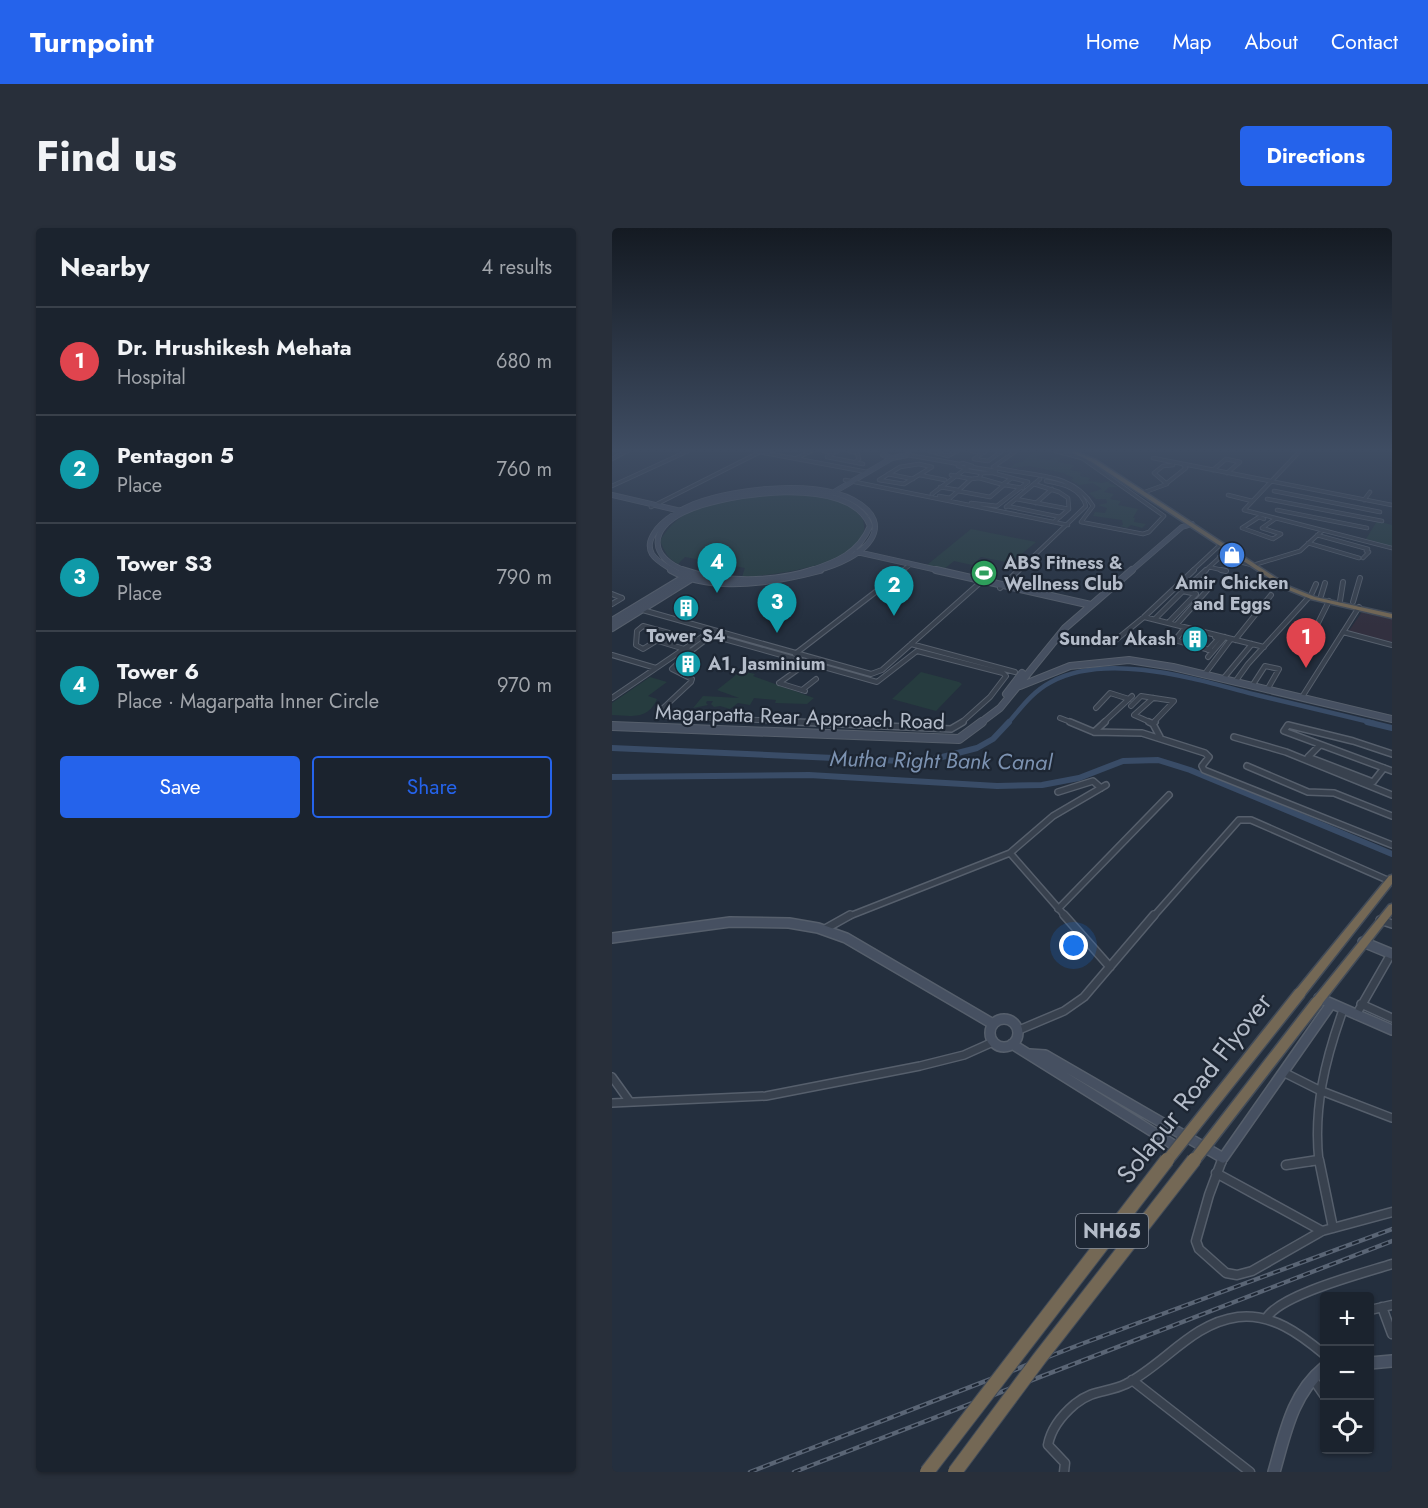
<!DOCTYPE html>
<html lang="en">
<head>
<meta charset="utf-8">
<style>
  body { margin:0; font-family:Jost,sans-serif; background:#282f3a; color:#f1f3f6 }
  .controls { position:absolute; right:18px; bottom:18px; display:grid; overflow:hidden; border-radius:6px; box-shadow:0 2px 4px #0004 }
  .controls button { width:54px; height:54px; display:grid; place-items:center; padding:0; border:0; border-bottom:2px solid #39404a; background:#1b232e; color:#f1f3f6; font:30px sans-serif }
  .you { position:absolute; left:462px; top:718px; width:21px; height:21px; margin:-15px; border:4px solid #fff; border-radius:50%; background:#1a73e8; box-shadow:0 0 0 9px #1a73e833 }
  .badge { display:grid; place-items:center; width:39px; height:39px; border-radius:50%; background:#2563eb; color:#fff; font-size:20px; font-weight:700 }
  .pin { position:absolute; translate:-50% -50px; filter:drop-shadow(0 2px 3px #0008) }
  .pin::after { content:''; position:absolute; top:32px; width:21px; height:18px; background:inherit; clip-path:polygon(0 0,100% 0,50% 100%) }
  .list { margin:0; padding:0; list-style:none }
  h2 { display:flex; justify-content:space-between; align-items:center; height:78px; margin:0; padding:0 24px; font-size:26px }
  h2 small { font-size:20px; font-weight:400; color:#a0a4aa }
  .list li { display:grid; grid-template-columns:39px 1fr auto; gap:18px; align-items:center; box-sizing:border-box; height:108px; padding:0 24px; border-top:2px solid #39404a }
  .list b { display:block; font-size:22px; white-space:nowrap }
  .list p { margin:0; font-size:20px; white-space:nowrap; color:#a0a4aa }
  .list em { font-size:20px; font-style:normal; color:#a0a4aa }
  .actions { display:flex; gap:12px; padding:18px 24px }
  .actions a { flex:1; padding:14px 0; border:2px solid #2563eb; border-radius:6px; text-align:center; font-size:21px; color:#2563eb }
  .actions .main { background:#2563eb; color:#fff }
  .icon { flex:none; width:33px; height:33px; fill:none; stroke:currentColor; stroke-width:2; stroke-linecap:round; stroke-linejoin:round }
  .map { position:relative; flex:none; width:780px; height:1244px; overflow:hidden; border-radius:6px }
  header { display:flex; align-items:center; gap:36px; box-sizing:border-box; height:84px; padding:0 30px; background:#2563eb; color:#fff }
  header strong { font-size:28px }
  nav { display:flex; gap:33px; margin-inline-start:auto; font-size:21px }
  .intro { display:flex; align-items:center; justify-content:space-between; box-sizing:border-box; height:144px; padding:0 36px }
  h1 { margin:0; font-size:42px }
  .button { padding:15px 27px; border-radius:6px; background:#2563eb; color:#fff; font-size:21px; font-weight:700 }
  main { display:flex; gap:36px; padding:0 36px }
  aside { flex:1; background:#1b232e; border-radius:6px; box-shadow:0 2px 4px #0004 }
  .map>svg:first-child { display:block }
  .medical { fill:#32303f }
  .green { fill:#263c3f }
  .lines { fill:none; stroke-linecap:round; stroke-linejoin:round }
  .canal-far1 { stroke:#394c67; stroke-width:4.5 }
  .canal { stroke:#394c67; stroke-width:6 }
  .street-far4-casing { stroke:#565f6c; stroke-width:4.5 }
  .street-far3-casing { stroke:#565f6c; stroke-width:6 }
  .street-far2-casing { stroke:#565f6c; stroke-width:8 }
  .street-far1-casing { stroke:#565f6c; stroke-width:10 }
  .street-casing { stroke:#565f6c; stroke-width:11 }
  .secondary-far4-casing { stroke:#565f6c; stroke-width:6 }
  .secondary-far3-casing { stroke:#565f6c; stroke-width:8 }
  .secondary-far2-casing { stroke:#565f6c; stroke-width:10 }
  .secondary-far1-casing { stroke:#565f6c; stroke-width:12 }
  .secondary-casing { stroke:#565f6c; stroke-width:14 }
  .highway-casing { stroke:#434c59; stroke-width:3 }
  .street-far4 { stroke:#38414e; stroke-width:3 }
  .street-far3 { stroke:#38414e; stroke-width:4 }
  .street-far2 { stroke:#38414e; stroke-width:5 }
  .street-far1 { stroke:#38414e; stroke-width:7 }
  .street { stroke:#38414e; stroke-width:8 }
  .secondary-far4 { stroke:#465061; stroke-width:4.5 }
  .secondary-far3 { stroke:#465061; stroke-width:6 }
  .secondary-far2 { stroke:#465061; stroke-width:8 }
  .secondary-far1 { stroke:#465061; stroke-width:9 }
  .secondary { stroke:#465061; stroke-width:11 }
  .highway { fill:#746855; fill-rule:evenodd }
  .rail-casing { stroke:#5a6575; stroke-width:4.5 }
  .rail { stroke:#1d2633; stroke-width:2; stroke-dasharray:7; stroke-linecap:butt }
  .highway-bridge-far1-casing { stroke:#434c59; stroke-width:14; stroke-linecap:butt }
  .highway-bridge-casing { stroke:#434c59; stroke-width:16; stroke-linecap:butt }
  .highway-bridge-far1 { stroke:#746855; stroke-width:11 }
  .highway-bridge { stroke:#746855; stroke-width:14 }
  .labels { text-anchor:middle; stroke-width:4.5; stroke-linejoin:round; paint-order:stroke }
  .far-poi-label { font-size:18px; font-weight:bold; fill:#b4bcc9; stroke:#1d2633; text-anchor:start }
  .shield { fill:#1d2633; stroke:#878f9c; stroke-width:1.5 }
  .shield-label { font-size:20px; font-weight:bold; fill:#b4bcc9 }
  .street-label { font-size:21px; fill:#b4bcc9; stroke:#1d2633 }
  .water-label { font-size:22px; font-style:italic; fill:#7c92b1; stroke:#1d2633 }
  .near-street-label { font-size:26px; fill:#b4bcc9; stroke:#1d2633 }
</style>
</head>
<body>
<header>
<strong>Turnpoint</strong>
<nav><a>Home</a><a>Map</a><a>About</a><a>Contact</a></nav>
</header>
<div class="intro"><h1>Find us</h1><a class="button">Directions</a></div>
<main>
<aside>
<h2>Nearby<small>4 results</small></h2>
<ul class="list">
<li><span class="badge" style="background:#e0444e">1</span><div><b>Dr. Hrushikesh Mehata</b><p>Hospital</p></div><em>680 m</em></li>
<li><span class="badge" style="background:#0f9aa8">2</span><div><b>Pentagon 5</b><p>Place</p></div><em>760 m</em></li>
<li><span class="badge" style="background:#0f9aa8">3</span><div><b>Tower S3</b><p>Place</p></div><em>790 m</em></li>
<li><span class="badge" style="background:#0f9aa8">4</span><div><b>Tower 6</b><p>Place · Magarpatta Inner Circle</p></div><em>970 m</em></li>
</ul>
<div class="actions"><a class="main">Save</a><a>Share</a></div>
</aside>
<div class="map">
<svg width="780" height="1244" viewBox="0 0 780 1244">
  <rect width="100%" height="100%" fill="#242f3e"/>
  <!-- medical -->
  <path class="medical" d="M750 384 780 391V414L736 404Z"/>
  <!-- green -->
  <path class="green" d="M424 223H433L423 230 437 232 442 229 448 231 446 234 462 237 458 242 469 244 468 248 478 250 476 253 490 255 498 253 497 255 506 259H497L492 264 502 266 498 271 509 273 506 277 526 281 521 290H523L522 294 534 296 530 300 519 297 515 300 508 298 511 297 510 292 481 288 483 284 493 285 495 280 486 277 495 275 494 271H484L477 265 490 261 481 255 467 257 459 252 462 250 451 245 417 238 399 240 402 236 410 234Z
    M169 265C196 267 235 266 251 292 264 337 157 348 130 349L133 340 73 329 66 336C54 330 52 321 48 313 71 270 127 270 169 265Z
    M765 293 780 297V318L754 311Z
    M359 301 424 314 399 335 369 329 360 337 342 333 332 341 315 337Z
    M129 443 143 446 141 448 202 470 195 476 163 475 164 472 142 470 138 477 126 475 118 481 108 478 102 479 99 476 101 473H95L94 475 96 477 81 480 91 468 127 470 105 462Z
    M309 444 347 454 350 456 324 483 280 471Z
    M38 449 55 454 36 468 45 471C36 492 20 488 0 487V475Z"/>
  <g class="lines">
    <!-- canal-far1 -->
    <path class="canal-far1" d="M396 495C409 480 420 464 439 454 496 423 586 452 645 467 684 476 723 486 762 495"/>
    <!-- canal -->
    <path class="canal" d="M755 494 780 500
      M0 520 311 534 365 520 381 511 397 494
      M0 549 197 547 385 558 430 557 467 550 511 533 546 532 578 542 780 626"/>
    <defs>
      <path id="street-far4" d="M212 223 222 224
        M225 223 215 229 251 236
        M238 223 245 225 247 231 243 234
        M318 223 336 228 345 223
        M360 223 371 225
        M404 223 381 239C417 249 460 242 481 278L469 294 531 306 537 304 552 288 470 230 444 223
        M688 223 632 282 780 320
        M296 227 347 236
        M185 230 199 223
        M541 230 780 277
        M0 231 15 223
        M362 231 376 233 390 223
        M362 231 374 223
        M350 235 360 238 353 240 346 238Z
        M307 236 320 239 292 256 267 252 288 239Z
        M359 239 384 243
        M601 242 614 231 628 234 615 245
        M276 246 301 251
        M308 247 333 252
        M339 247 359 251 367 250 370 245H381L400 250
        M367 250 392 257
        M359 251 346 263 378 269 392 257
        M233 252 456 297
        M555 255 574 240 572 238
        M422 256 447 264 456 270 457 281 442 294
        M393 257 411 260
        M0 258 76 223
        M328 259 346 262
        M662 263 768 284
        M533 264 555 256 542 245 551 238 561 237
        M320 266 352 242 370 245
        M616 267 640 273
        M327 268 338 270 346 263
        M404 271 457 281
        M655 271 770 293
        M752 272 758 264
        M359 275 385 278 416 254 400 250 391 256
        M424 275 440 261
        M395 278 448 289
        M39 279 148 224 255 244
        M394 279 428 251
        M665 282 755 300
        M652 291 647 289 630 300 661 311 669 306 650 300 663 291
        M705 307 756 321 754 323 757 324 751 330
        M696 315 747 330
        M607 329 640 337
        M645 336 688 323 710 303
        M597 339 614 343
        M290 343 299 336
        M406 343 474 278C469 260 451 256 434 253
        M580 343 609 316
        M593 343 617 321"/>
      <path id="street-far3" d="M609 342 614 343
        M581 354 594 342
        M637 355 664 352
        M388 360 407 342
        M700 365 704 356
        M0 366 10 370
        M709 368 713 355
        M728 373 731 354
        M741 374 748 350
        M0 376 10 370
        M27 381 259 446 270 442 371 352
        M532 389 652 419
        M543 391 571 363 584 366 557 394
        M565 396 598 359 571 351
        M31 398 57 405 31 421 24 417 25 403Z
        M704 399 717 373
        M577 403 572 401 563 412 601 423
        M731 404 780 417
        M623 412 659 367
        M46 413 79 423
        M299 416 403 444
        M499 416 532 389 582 342
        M596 422 607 410 603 409
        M79 423 60 441 80 451 79 454 48 483 53 488 217 495
        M79 423 96 410 105 409 265 454 305 423 391 445 394 448 378 469 349 495
        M183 426 292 342
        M0 427 44 440
        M596 429 613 409
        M592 447 619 411
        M611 451 640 416
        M623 454 636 436 697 369
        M167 455 192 437
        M167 455 193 463
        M640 458 653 438 667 441 655 462
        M190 462 204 451
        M690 469 747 379
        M0 470 100 402
        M519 478 529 468 562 473 541 495
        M484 480 498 465 517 471
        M448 490 461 495
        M491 495 520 468
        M540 495 522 487 541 470"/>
      <path id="street-far2" d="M184 494 339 501 351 494
        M458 494 482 504 530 505 593 525 597 529 590 538 592 542 780 617
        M537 494 541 496
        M543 494 541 496 548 509
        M482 504 493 494
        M622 509 674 524 780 567
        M707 518 696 529 761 554 772 540
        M780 526 741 513 676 497 672 503 780 543
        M635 538 696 564 722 565 780 588
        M446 564 481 553 489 560
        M398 625 454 689
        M446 681 557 567
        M235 689 398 625 441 588 494 557
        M541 689 627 592H639L780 654"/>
      <path id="street-far1" d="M452 687 498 739
        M768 692 780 696
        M213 701 238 687
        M749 776 780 790
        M744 787 779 726
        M407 802 452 783 472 769 542 687
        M671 844 707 862 780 890
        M0 849 18 874
        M0 875 154 868 308 838 352 827 381 814
        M610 934 611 930
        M696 934 707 932
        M707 934C701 881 713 832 731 782"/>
      <path id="street" d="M610 932 597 967 584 1013 587 1021 614 1045 625 1047 640 1043 710 1003 780 984
        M707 932 721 1000
        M674 937 706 932
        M604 945 710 1003
        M770 1079 780 1106
        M758 1082 780 1077
        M654 1091C666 1067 752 1045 780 1036
        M701 1151 712 1167
        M520 1152 638 1244
        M452 1244 453 1235 436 1217C439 1200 450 1187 463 1176 482 1161 495 1165 514 1156 553 1136 580 1095 626 1089 660 1085 688 1106 712 1126"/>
      <path id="secondary-far4" d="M272 223 271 227 280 230 295 227 297 223
        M0 267 69 283
        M217 267 280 230
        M245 324 330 343
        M62 343C55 338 45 334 40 326 35 317 39 309 45 301 55 289 68 282 82 276 123 260 219 248 254 281 261 287 265 296 262 305 255 326 222 338 203 343
        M74 343C37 330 36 301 72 284 112 265 239 246 258 298 247 325 225 334 197 343
        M519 343 570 299 580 296"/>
      <path id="secondary-far3" d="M59 342C100 365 166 353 208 342
        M70 342C110 356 162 355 202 342
        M324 342 479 377
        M0 393 76 347
        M0 400 82 349
        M408 458 458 438 517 432 561 439 780 491
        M394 466 410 445
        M368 495 388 480 453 400 520 342"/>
      <path id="secondary-far2" d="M0 498 347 511 370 494"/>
      <path id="secondary-far1" d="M0 710 118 694 177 695 206 700 234 710 381 796
        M751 714 780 726
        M707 770 780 802
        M378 805a14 14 0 1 1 28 0a14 14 0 1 1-28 0Z
        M400 816 565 919
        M418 826 433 827 611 930 719 776"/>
      <path id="secondary" d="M758 1135 780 1133
        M662 1244C673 1206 680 1166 712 1140"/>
      <path id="highway" d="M457 223H462L484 232 678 359 703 369 780 386V390L699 371 674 361 480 234Z
        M780 647V656L692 768 688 769 684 768 683 765 684 762 777 648Z
        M780 676V686L709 777 705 778 701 777 700 774 701 771 777 677Z"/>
    </defs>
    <!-- street-far4 casing -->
    <use href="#street-far4" class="street-far4-casing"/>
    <!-- street-far3 casing -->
    <use href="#street-far3" class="street-far3-casing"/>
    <!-- street-far2 casing -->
    <use href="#street-far2" class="street-far2-casing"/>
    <!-- street-far1 casing -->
    <use href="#street-far1" class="street-far1-casing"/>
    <!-- street casing -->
    <use href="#street" class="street-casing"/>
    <!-- secondary-far4 casing -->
    <use href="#secondary-far4" class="secondary-far4-casing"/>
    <!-- secondary-far3 casing -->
    <use href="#secondary-far3" class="secondary-far3-casing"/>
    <!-- secondary-far2 casing -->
    <use href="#secondary-far2" class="secondary-far2-casing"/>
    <!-- secondary-far1 casing -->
    <use href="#secondary-far1" class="secondary-far1-casing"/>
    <!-- secondary casing -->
    <use href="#secondary" class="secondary-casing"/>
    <!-- highway casing -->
    <use href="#highway" class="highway-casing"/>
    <!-- street-far4 -->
    <use href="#street-far4" class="street-far4"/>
    <!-- street-far3 -->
    <use href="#street-far3" class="street-far3"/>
    <!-- street-far2 -->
    <use href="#street-far2" class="street-far2"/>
    <!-- street-far1 -->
    <use href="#street-far1" class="street-far1"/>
    <!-- street -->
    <use href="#street" class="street"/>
    <!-- secondary-far4 -->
    <use href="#secondary-far4" class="secondary-far4"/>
    <!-- secondary-far3 -->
    <use href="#secondary-far3" class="secondary-far3"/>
    <!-- secondary-far2 -->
    <use href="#secondary-far2" class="secondary-far2"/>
    <!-- secondary-far1 -->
    <use href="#secondary-far1" class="secondary-far1"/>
    <!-- secondary -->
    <use href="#secondary" class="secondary"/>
    <!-- highway -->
    <use href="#highway" class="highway"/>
    <defs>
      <path id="rail" d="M138 1244 472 1115 780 1001
        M182 1244 780 1013"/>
    </defs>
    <!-- rail casing -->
    <use href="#rail" class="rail-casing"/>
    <!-- rail -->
    <use href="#rail" class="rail"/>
    <defs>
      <path id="highway-bridge-far1" d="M554 934 688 765
        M581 934 705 774"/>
      <path id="highway-bridge" d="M315 1244 555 932
        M343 1244 427 1131 582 932"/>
    </defs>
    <!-- highway-bridge-far1 casing -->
    <use href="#highway-bridge-far1" class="highway-bridge-far1-casing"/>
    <!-- highway-bridge casing -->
    <use href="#highway-bridge" class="highway-bridge-casing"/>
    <!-- highway-bridge-far1 -->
    <use href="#highway-bridge-far1" class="highway-bridge-far1"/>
    <!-- highway-bridge -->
    <use href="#highway-bridge" class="highway-bridge"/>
  </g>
  <!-- sky -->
  <linearGradient id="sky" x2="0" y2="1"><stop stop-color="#141a22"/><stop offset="0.56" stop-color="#3f4d63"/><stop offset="1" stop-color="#3f4d63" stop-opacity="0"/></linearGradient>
  <rect width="780" height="397" fill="url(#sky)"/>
  <!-- icons -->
  <defs>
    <symbol id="shop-disc" viewBox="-11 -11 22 22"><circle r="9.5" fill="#3f7fe0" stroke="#1d2633"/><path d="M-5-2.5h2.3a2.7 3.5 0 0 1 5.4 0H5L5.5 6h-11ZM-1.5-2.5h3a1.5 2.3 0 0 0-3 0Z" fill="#fff"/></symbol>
    <symbol id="stadium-disc" viewBox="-11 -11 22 22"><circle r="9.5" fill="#2e9e5b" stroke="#1d2633"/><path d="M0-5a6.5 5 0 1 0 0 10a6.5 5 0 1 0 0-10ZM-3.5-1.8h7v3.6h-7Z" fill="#fff"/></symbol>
    <symbol id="building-disc" viewBox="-11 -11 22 22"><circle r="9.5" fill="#0f9aa8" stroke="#1d2633"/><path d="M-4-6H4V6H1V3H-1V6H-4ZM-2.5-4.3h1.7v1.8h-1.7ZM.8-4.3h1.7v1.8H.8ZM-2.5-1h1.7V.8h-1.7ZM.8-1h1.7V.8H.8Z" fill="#fff"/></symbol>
  </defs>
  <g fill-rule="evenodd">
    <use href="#shop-disc" x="605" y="312" width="30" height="30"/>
    <use href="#stadium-disc" x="357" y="330" width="30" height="30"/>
    <use href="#building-disc" x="59" y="365" width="30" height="30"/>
    <use href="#building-disc" x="568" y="396" width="30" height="30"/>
    <use href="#building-disc" x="61" y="421" width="30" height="30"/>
  </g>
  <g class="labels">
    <!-- far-poi labels -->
    <g class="far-poi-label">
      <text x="392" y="341">ABS Fitness &amp;<tspan x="392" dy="21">Wellness Club</tspan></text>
      <text x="620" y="361" text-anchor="middle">Amir Chicken<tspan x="620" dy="21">and Eggs</tspan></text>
      <text x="74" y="414" text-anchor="middle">Tower S4</text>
      <text x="564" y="417" text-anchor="end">Sundar Akash</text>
      <text x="96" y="442">A1, Jasminium</text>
    </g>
    <!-- shield labels -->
    <rect class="shield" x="464" y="986" width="72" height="34" rx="4.5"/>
    <g class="shield-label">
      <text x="500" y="1010">NH65</text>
    </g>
    <!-- street labels -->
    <g class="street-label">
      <text transform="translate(188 489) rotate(2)" y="7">Magarpatta Rear Approach Road</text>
    </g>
    <!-- water labels -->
    <g class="water-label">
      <text transform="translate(329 532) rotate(1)" y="8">Mutha Right Bank Canal</text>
    </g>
    <!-- near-street labels -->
    <g class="near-street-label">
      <text transform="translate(582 860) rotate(-52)" y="9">Solapur Road Flyover</text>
    </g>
  </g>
</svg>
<div class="controls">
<button>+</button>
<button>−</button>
<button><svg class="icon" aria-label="locate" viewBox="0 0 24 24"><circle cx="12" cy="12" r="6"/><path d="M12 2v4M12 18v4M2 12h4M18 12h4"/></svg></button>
</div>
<div class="you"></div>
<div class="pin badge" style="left:694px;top:440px;background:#e0444e">1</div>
<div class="pin badge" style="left:282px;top:388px;background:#0f9aa8">2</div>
<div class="pin badge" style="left:165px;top:405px;background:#0f9aa8">3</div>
<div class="pin badge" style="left:105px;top:365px;background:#0f9aa8">4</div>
</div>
</main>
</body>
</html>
